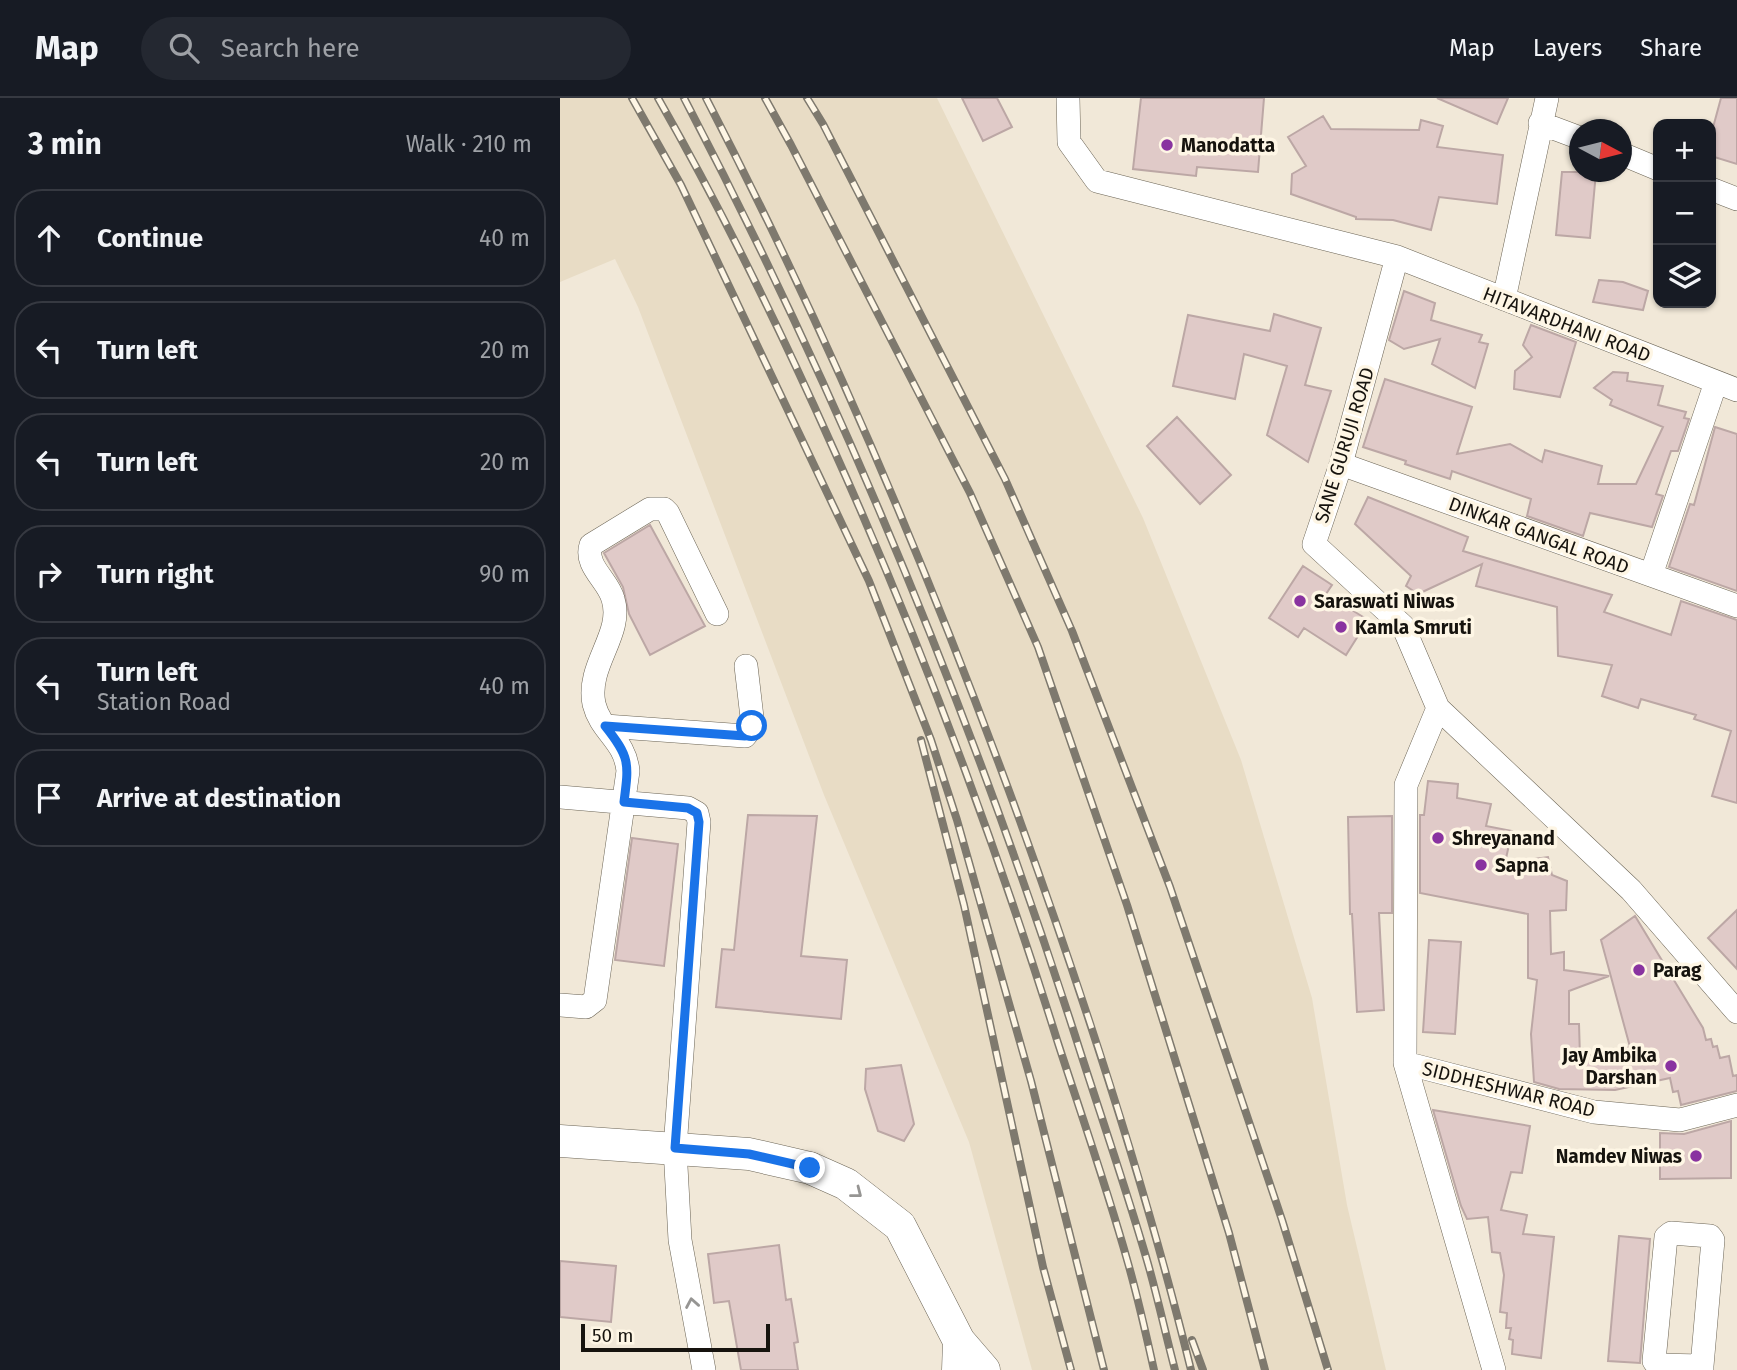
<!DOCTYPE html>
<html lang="en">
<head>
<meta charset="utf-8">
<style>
  body { margin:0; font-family:"Fira Sans",sans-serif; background:#242831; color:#f1f3f6 }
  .controls { position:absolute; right:21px; top:21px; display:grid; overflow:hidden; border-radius:14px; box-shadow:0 2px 5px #0004 }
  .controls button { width:63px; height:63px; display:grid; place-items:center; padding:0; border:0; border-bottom:2px solid #363941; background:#171b24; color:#f1f3f6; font:35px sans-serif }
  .compass { position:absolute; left:1009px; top:21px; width:63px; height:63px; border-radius:50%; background:#171b24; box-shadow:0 2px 5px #0004; rotate:97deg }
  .scale { position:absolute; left:21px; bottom:18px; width:189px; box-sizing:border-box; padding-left:7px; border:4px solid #16130e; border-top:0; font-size:19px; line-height:24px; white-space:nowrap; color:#16130e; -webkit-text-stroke:5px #fef6e5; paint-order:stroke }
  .stop { position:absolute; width:21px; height:21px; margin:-16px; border:5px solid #1a73e8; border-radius:50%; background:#fff }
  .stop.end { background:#1a73e8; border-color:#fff; box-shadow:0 2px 7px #0008 }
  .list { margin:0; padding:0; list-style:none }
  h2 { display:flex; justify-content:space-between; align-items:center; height:91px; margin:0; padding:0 28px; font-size:30px }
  h2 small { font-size:23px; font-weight:400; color:#9ea1a6 }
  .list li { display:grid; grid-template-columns:46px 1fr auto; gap:21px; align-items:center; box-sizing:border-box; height:98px; margin:0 14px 14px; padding:0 14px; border:2px solid #363941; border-radius:28px }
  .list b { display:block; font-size:26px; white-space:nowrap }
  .list p { margin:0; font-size:23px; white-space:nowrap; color:#9ea1a6 }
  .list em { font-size:23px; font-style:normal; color:#9ea1a6 }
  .icon { flex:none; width:38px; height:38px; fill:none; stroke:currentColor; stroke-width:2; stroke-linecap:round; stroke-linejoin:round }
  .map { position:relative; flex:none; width:1177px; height:1272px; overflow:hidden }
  header { display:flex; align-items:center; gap:42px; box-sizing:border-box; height:98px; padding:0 35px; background:#171b24; border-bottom:2px solid #363941 }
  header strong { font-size:33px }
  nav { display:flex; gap:38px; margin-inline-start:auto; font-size:24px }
  .search { width:490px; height:63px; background:#242831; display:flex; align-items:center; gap:18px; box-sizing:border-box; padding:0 24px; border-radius:38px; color:#9ea1a6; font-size:26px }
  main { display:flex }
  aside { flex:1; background:#171b24 }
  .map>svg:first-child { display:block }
  .built { fill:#e8dcc5 }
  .building { fill:#e0cac8; stroke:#bca7a5; stroke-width:2 }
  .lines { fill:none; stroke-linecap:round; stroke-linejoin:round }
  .street-casing { stroke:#6b6455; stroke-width:24 }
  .secondary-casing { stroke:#6b6455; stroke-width:33 }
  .street { stroke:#fff; stroke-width:23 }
  .secondary { stroke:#fff; stroke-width:32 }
  .rail-casing { stroke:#7e796e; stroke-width:8 }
  .rail { stroke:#fef6e5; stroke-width:5; stroke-dasharray:16; stroke-linecap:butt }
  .oneway { stroke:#969593 }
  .route { stroke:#1a73e8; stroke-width:9 }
  .poi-dot { fill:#8933a0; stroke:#fef6e5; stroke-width:2.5 }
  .labels { text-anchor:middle; stroke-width:7; stroke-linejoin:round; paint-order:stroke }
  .poi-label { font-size:19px; font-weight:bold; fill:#16130e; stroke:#fef6e5; text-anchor:start }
  .street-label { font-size:19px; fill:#16130e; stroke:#fef6e5 }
</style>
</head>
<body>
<header>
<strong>Map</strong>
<div class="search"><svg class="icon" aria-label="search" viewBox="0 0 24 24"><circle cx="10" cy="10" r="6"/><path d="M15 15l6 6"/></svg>Search here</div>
<nav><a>Map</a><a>Layers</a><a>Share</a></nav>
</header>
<main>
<aside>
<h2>3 min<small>Walk · 210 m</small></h2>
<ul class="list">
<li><svg class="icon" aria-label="ahead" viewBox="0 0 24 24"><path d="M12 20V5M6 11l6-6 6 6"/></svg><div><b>Continue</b></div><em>40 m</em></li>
<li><svg class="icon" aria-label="left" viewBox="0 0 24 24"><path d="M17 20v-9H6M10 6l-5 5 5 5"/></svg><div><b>Turn left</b></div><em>20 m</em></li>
<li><svg class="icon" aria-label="left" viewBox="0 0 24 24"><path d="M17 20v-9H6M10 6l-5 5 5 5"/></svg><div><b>Turn left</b></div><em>20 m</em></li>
<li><svg class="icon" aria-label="right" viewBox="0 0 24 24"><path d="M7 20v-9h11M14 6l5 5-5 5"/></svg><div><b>Turn right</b></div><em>90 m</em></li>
<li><svg class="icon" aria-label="left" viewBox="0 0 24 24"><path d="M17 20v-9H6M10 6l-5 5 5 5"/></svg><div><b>Turn left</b><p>Station Road</p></div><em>40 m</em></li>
<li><svg class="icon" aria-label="arrive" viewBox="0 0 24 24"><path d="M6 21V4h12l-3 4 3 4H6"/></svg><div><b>Arrive at destination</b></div></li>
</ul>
</aside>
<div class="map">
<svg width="1177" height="1272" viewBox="0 0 1177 1272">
  <rect width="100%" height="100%" fill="#f1e8d8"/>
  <!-- built -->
  <path class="built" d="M0 0H377L583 420 681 662 752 900 787 1107 826 1272H472L409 1044 264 697 78 209 55 161 0 184Z"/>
  <!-- building -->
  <path class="building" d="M402 0H437L452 29 423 43Z
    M581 0H704L698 74 637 69 636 78 573 71Z
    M877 0H948L937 26Z
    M1161 0H1177V66L1151 58V37Z
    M763 18 771 31 859 32 861 22 883 28 877 49 943 57 937 106 879 99 871 132 833 122 796 121V119L731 96 732 76 746 68 728 39Z
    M1002 74H1036L1030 140 996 137Z
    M1039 182 1063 184 1088 193 1083 212 1033 204Z
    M844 193 875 205 871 222 922 237 919 244 928 246 915 290 872 266 880 241 844 251 829 242Z
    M714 216 761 230 745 287 771 293 748 364 707 337 727 268 684 256 675 301 613 288 628 217 710 233Z
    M971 227 1016 244 1000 299 954 291 955 273 972 259 963 247Z
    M1053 274 1068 275 1067 283 1103 288 1098 307 1126 314 1124 320 1129 321 1118 353H1111L1096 396 1103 398 1092 429 1030 415 1023 438 967 418 971 401 892 373 890 381 845 366 846 363 803 349 825 281 912 309 897 356 950 346 982 364 985 352 1042 368 1038 386H1076L1103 329 1050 307 1052 302 1034 290Z
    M617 319 671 377 640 406 587 348Z
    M1155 329 1177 336V493L1109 469 1130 406 1134 407Z
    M808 399 908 439 903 453 1052 497 1044 514 1111 537 1121 503 1177 522V705L1152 698 1171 633 1134 621 1136 617 1081 601 1078 610 1042 598 1052 567 998 558 997 509 916 488 922 466 858 496 846 488 851 478 795 426Z
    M90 427 145 528 90 557 69 516 63 489 44 455Z
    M743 468 772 487 766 496 808 522 786 557 744 530 738 539 709 520Z
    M868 683 898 686 897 700 931 706 926 728 952 733 945 765 988 759 992 777 1007 783 1006 812 990 813 991 856 1004 854V872L1049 878 1009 893V926H1019L1020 959 1070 949 1041 842 1075 818 1143 930 1146 942 1151 941 1153 949 1157 948 1160 960 1169 958 1173 978 1177 977V993L1121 1007 1118 993 1113 994 1110 980 1055 992 999 991 974 984 971 936 977 882 968 880V816L860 795V717H864Z
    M188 717 257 718 241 858 287 862 281 921 156 909 162 851 174 852Z
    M832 718V815H819L824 912 797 914 792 816H790L788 719Z
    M72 740 118 746 104 868 55 862Z
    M1177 812V871L1148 840Z
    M869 842 901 844 895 936 863 934Z
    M341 967 354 1026 344 1043 318 1033 305 991 306 971Z
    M873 1012 970 1028 962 1075 951 1074 941 1112 967 1117 963 1136 994 1139 981 1260 952 1256 953 1242 949 1241 951 1230H946L947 1215 940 1214 944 1177 940 1155 932 1154 928 1119 907 1121 901 1108Z
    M1171 1023V1080L1100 1081V1035L1124 1036Z
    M1059 1138 1090 1141 1080 1265 1048 1263Z
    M219 1147 226 1202 231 1201 238 1244 234 1245 238 1272H181L169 1203 154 1205 148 1156Z
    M0 1163 56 1168 51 1224 0 1219Z"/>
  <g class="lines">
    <defs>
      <path id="street" d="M508 0 509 44 537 83 837 159 1177 292
        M980 25 1020 40
        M1062 56 1098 71
        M1151 91 1177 101
        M837 159 781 366 754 446 843 528 878 610 1071 792 1177 914
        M944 201 987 0
        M781 366 1177 508
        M1091 477 1156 284
        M878 610 846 687 845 965 934 1272
        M45 628 185 638 193 628 186 568
        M0 699 128 710 137 715 139 724 115 1050 120 1142 144 1272
        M0 907 26 909 35 902 68 673C65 642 41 634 34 606 26 567 64 536 53 501 48 482 24 468 31 447L90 411H104L108 415 157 516
        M845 965 1034 1014 1120 1022 1177 1007
        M1142 1272V1268L1153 1142 1150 1138 1111 1135 1106 1139 1094 1263 1097 1267 1142 1268"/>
      <path id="secondary" d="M0 1043 189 1056 250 1070 286 1086 340 1128 399 1243 398 1272
        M399 1243 424 1272"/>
    </defs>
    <!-- street casing -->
    <use href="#street" class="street-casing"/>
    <!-- secondary casing -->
    <use href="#secondary" class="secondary-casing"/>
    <!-- street -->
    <use href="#street" class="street"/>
    <!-- secondary -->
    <use href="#secondary" class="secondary"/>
    <defs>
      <path id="rail" d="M72 0 121 87 309 483 371 642 397 722 471 983 544 1272
        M98 0C163 114 220 231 273 350 360 543 434 740 497 942 521 1016 547 1090 568 1165 578 1200 586 1236 594 1272
        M124 0C284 306 416 627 521 956 543 1024 566 1091 586 1159 597 1196 605 1234 615 1272
        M146 0C267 234 370 475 460 723 525 903 585 1085 631 1272
        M205 0 231 47 410 395 478 549 567 807 669 1135 705 1272
        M247 0 263 26 445 381 512 533 610 789 722 1122 768 1272
        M361 642 404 807 483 1169 511 1272
        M632 1242 643 1272"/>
    </defs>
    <!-- rail casing -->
    <use href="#rail" class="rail-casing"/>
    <!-- rail -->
    <use href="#rail" class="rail"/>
  </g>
  <!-- one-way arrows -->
  <defs><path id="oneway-chevron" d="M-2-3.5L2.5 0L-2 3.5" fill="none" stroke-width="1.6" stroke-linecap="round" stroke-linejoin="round" transform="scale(1.75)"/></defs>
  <g class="oneway">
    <use href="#oneway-chevron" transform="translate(297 1095) rotate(38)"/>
    <use href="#oneway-chevron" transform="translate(132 1205) rotate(-100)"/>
  </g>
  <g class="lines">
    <!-- route -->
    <path class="route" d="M192 628 185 638 45 628C70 659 69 665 64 704L128 710 137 715 139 724 115 1050 189 1056 250 1070"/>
  </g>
  <!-- markers -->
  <g class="poi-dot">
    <circle cx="607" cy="47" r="7"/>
    <circle cx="740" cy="503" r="7"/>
    <circle cx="781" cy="529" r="7"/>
    <circle cx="878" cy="740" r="7"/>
    <circle cx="921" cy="767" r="7"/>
    <circle cx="1079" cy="872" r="7"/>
    <circle cx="1111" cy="968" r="7"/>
    <circle cx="1136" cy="1058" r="7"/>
  </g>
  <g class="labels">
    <!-- poi labels -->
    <g class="poi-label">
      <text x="621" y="54">Manodatta</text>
      <text x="754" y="510">Saraswati Niwas</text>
      <text x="795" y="536">Kamla Smruti</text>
      <text x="892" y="747">Shreyanand</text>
      <text x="935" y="774">Sapna</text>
      <text x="1093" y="879">Parag</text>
      <text x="1097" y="964" text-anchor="end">Jay Ambika<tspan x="1097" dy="22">Darshan</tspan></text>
      <text x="1122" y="1065" text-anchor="end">Namdev Niwas</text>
    </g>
    <!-- street labels -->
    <g class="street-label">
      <text transform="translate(1007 226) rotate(21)" y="7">HITAVARDHANI ROAD</text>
      <text transform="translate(784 347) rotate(-73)" y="7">SANE GURUJI ROAD</text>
      <text transform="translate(979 437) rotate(20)" y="7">DINKAR GANGAL ROAD</text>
      <text transform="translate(949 991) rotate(14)" y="7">SIDDHESHWAR ROAD</text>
    </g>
  </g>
</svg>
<div class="controls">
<button>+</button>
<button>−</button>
<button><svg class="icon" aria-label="layers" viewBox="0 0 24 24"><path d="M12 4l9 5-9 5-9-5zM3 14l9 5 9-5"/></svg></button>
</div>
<svg class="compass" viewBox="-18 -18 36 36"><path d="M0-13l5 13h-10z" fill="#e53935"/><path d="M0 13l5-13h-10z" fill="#9ea1a6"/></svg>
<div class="scale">50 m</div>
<div class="stop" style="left:192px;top:628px"></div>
<div class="stop end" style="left:250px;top:1070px"></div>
</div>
</main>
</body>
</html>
